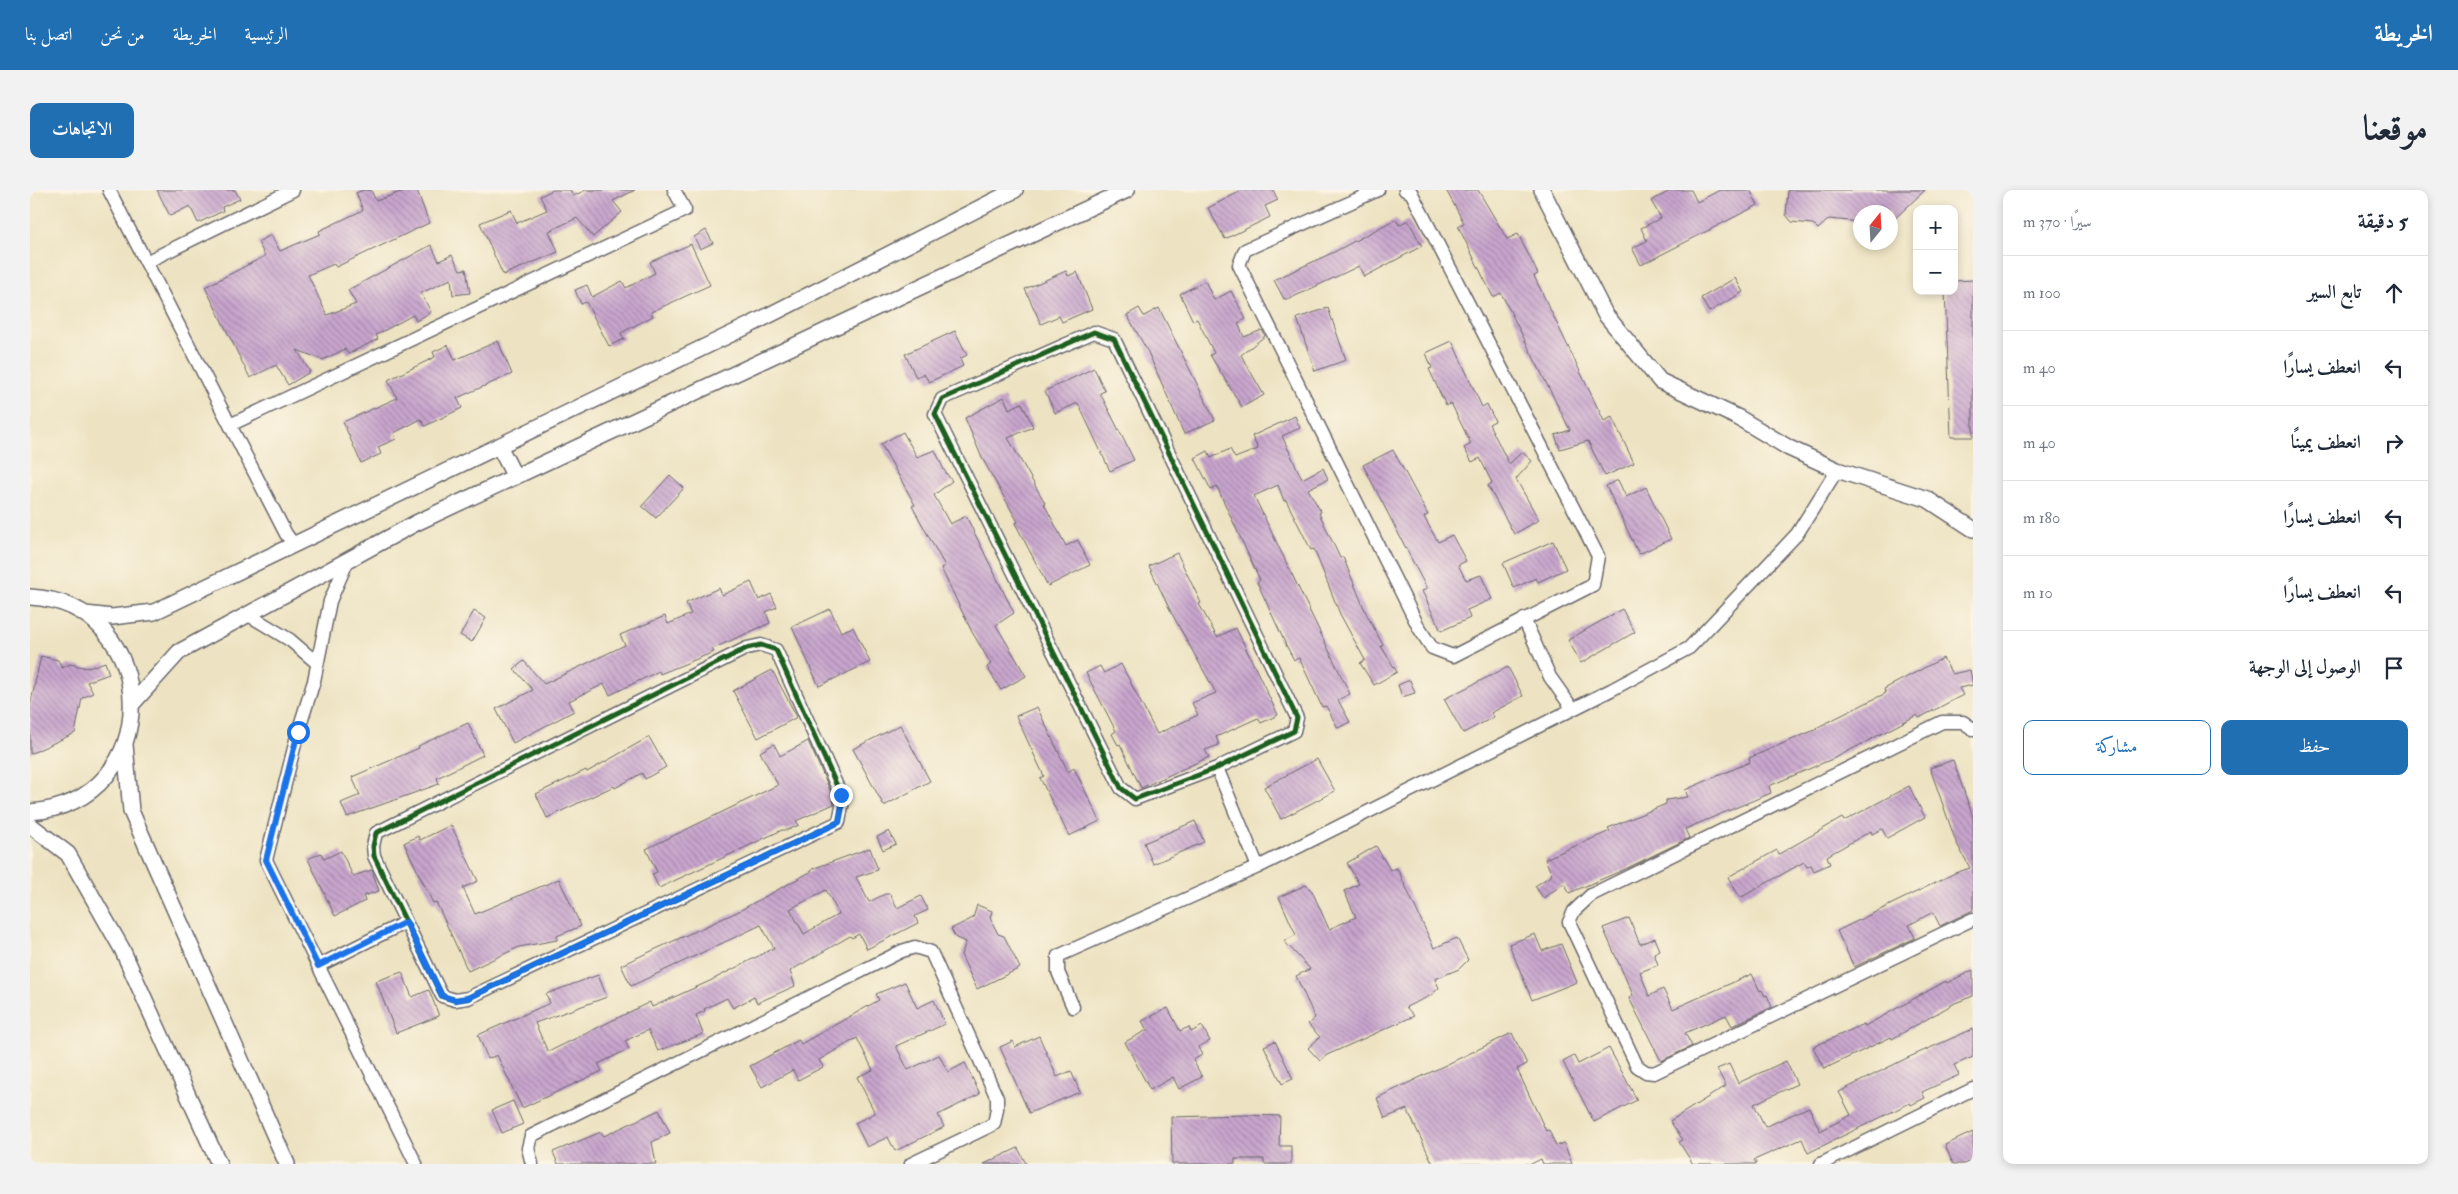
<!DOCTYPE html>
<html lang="ar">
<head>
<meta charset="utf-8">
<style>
  body { margin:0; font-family:"IM FELL Double Pica",Amiri,serif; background:#f2f2f3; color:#1f2937; direction:rtl }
  .controls { position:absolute; right:15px; top:15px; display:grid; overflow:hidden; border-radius:10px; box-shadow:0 2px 8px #0003 }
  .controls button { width:45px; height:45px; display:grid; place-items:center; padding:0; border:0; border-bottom:1px solid #e0e1e3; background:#fff; color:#1f2937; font:25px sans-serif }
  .compass { position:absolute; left:1823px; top:15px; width:45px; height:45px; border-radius:50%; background:#fff; box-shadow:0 2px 8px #0003; rotate:18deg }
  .stop { position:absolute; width:15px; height:15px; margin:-11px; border:4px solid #1a73e8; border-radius:50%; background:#fff }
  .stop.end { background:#1a73e8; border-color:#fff; box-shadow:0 1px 5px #0008 }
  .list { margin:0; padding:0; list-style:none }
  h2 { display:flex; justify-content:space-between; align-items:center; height:65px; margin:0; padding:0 20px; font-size:21px }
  h2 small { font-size:16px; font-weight:400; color:#747a83 }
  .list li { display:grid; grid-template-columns:32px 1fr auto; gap:15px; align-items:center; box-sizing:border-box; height:75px; padding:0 20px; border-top:1px solid #e0e1e3 }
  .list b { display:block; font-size:19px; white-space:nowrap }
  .list em { font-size:16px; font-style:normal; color:#747a83 }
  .actions { display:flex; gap:10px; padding:15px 20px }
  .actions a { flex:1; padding:11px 0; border:1px solid #1f6fb2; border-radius:10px; text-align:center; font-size:18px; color:#1f6fb2 }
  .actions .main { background:#1f6fb2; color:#fff }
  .icon { flex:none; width:28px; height:28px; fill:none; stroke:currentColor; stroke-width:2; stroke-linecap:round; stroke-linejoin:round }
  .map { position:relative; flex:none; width:1943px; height:974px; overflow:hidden; direction:ltr; border-radius:10px }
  header { display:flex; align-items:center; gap:30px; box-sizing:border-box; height:70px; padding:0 25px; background:#1f6fb2; color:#fff }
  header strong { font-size:24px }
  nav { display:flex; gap:28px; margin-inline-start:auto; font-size:18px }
  .intro { display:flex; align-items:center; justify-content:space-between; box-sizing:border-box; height:120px; padding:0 30px }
  h1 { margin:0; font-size:35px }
  .button { padding:12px 22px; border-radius:10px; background:#1f6fb2; color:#fff; font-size:18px; font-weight:700 }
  main { display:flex; gap:30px; padding:0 30px }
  aside { flex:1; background:#fff; border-radius:10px; box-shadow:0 2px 8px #0003 }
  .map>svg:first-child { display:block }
  .building { fill:url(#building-back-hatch); fill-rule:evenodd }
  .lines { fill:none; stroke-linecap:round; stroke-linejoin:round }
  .minor-casing { stroke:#69666a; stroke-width:15 }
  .tertiary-casing { stroke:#69666a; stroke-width:18 }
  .minor { stroke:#fff; stroke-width:12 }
  .tertiary { stroke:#fff; stroke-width:15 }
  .cycleway-casing { stroke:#fcf5e5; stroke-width:8 }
  .cycleway { stroke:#1b5e20; stroke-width:5 }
  .route { stroke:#1a73e8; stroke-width:6 }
</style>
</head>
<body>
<header>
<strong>الخريطة</strong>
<nav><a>الرئيسية</a><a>الخريطة</a><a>من نحن</a><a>اتصل بنا</a></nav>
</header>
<div class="intro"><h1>موقعنا</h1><a class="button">الاتجاهات</a></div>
<main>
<aside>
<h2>5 دقيقة<small>سيرًا · 370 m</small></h2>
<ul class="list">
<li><svg class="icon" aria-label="ahead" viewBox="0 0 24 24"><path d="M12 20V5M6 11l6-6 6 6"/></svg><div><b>تابع السير</b></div><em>100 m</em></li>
<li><svg class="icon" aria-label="left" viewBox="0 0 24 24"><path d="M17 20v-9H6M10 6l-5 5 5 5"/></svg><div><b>انعطف يسارًا</b></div><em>40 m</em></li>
<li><svg class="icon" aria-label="right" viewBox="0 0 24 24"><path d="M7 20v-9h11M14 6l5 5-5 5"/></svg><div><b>انعطف يمينًا</b></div><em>40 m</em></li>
<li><svg class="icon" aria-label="left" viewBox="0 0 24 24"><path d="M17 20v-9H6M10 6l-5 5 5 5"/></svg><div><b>انعطف يسارًا</b></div><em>180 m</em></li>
<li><svg class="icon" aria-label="left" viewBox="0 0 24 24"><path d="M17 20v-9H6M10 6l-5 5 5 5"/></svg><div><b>انعطف يسارًا</b></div><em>10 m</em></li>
<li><svg class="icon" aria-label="arrive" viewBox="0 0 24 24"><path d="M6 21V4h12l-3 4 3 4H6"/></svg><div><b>الوصول إلى الوجهة</b></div></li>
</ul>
<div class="actions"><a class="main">حفظ</a><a>مشاركة</a></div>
</aside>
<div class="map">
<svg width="1943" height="974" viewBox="0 0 1943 974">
  <defs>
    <pattern id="building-back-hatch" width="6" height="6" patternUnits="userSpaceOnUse" patternTransform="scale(1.25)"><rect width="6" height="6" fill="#c8a5cd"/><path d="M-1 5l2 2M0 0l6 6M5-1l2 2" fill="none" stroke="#a286a8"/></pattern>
  </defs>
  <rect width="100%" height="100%" fill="#fcf5e5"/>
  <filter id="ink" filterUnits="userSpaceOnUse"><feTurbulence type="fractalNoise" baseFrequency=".02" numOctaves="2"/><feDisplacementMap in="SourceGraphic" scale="10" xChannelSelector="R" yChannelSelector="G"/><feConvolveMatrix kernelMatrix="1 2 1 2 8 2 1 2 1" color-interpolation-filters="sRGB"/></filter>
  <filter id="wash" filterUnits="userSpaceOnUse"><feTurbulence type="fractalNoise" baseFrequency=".0096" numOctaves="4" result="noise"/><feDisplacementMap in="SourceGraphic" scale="20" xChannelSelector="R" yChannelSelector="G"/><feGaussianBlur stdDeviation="1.12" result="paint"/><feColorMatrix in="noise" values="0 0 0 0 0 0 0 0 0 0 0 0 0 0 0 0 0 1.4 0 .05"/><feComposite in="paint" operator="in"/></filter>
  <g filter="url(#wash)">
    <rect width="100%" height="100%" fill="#ede3c2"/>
    <g id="blocks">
      <!-- building -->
      <path class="building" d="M127 0H205L210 9 192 17 193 21 168 33 160 16 140 26Z
        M333 0H341L346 11 376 0H387L399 33 306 77 304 74 278 85 297 125 326 114 318 100 401 55 409 71 422 65 430 80 436 79 440 103 423 105 421 89 391 103 401 122 386 131 383 125 346 145 348 149 318 164 315 159 293 170 267 160 280 182 258 195 246 175 220 188 175 97 235 66 228 52 241 45 250 61 290 44 289 41 333 20 326 3Z
        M523 0H540L543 6 556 0H605L583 11 592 22 563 47 547 28 519 41 528 62 473 85 450 33 481 20 487 33 517 20 510 6Z
        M1213 0H1243L1248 10 1235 16 1240 27 1195 49 1178 18Z
        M1416 0H1448L1477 49 1488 44 1508 84 1504 86 1574 231 1582 227 1604 273 1575 286 1558 251 1530 259 1525 245 1540 240 1471 103 1463 107 1428 36 1434 33Z
        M1642 0H1661L1667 12 1690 0H1720L1728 15 1611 75 1602 58 1617 51 1611 38 1631 28 1621 11Z
        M1758 0H1895L1860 33V22H1830V32L1799 29 1788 39 1783 34 1762 32 1756 25Z
        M1366 29 1369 35 1378 30 1392 56 1334 87 1329 76 1259 109H1254L1244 90 1304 62Z
        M676 40 683 53 670 59 664 47Z
        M661 54 680 95 621 122 623 126 591 143 594 149 579 156 556 112 551 114 545 100 557 95 562 107 592 91 596 98 625 83 620 72Z
        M1036 81 1038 86 1047 82 1062 119 1032 132 1029 126 1011 134 995 99Z
        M1705 88 1713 102 1679 122 1671 108Z
        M1943 90V247H1921L1915 101H1924V91Z
        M1175 91 1184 110 1201 101 1216 129 1208 133 1214 147 1232 140 1235 146 1211 165 1234 205 1212 217 1180 165 1184 163 1167 129 1163 131 1150 104Z
        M1109 118 1114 126 1129 118 1185 230 1154 244 1118 162 1097 125Z
        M1298 118 1316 170 1285 181 1267 128Z
        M925 141 937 165 930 169 933 176 899 192 894 184 886 187 875 164Z
        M468 151 482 184 427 208 432 218 395 236 391 229 364 243 366 249 348 257 351 264 331 273 313 232 367 208 358 190 405 167 403 162 418 155 425 170Z
        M1422 151 1452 217 1457 214 1465 231 1459 234 1479 274 1492 262 1502 271 1486 289 1509 330 1484 344 1458 296 1462 293 1450 268 1442 272 1434 258 1441 254 1421 213 1416 216 1399 179 1402 178 1396 163Z
        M1064 178 1075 201 1070 203 1104 270 1080 281 1048 213 1025 223 1015 201Z
        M974 207 979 219 992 213 1003 237 978 248 1015 313 1014 314 1036 356 1048 350 1060 375 1018 396 985 333 988 332 952 268 935 228Z
        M1265 226 1270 238 1252 246 1272 289 1293 278 1298 289 1278 299 1291 322 1289 323 1310 368 1313 367 1336 423 1353 455 1351 456 1367 482 1344 495 1330 473 1335 470 1310 424 1284 359 1281 360 1256 310 1254 311 1248 295 1224 306 1320 504 1308 510 1320 532 1308 538 1296 516 1292 517 1269 468 1264 470 1256 455 1227 392 1230 390 1187 297 1181 300 1165 268 1178 261 1181 268 1200 259 1205 268 1228 259 1222 246Z
        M873 242 887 267 905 260 914 280 922 291 904 305 920 334 936 326 984 423 966 435 996 486 971 500 957 477 961 474 942 442 911 378 915 376 882 316 885 315 851 254Z
        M1363 260 1398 325 1394 327 1408 352 1422 345 1436 371 1428 375 1436 390 1451 385 1462 409 1437 420 1440 428 1411 441 1392 401 1397 399 1333 275Z
        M640 285 654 298 626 328 612 316Z
        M1588 290 1596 307 1616 297 1641 349 1609 364 1576 296Z
        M1523 351 1536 379 1508 392 1506 388 1484 398 1473 373Z
        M1147 363 1171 413 1169 414 1187 447 1206 438 1248 525 1231 533 1228 528 1186 547 1189 555 1175 560 1179 567 1111 598 1090 554 1088 555 1082 544 1086 541 1056 483 1070 476 1074 483 1091 474 1127 544 1168 525 1162 513 1186 503 1142 424 1119 376Z
        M721 392 729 410 741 404 747 417 736 422 740 433 682 459 684 462 630 484 629 481 580 505 574 494 539 511 544 521 483 553 466 519 503 500 484 479 494 471 514 494 595 455 590 445 635 426 638 434 661 424 656 413 689 398 692 405Z
        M800 419 811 442 823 437 840 472 789 496 762 437Z
        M1592 419 1605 442 1551 473 1538 450Z
        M444 421 456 428 442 452 430 445Z
        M11 466 28 470 32 478 40 474 58 478 75 472 79 484 57 492 63 503 52 508 45 543 0 564V516Z
        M1913 468 1922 484 1940 480 1943 495 1929 498 1933 505 1889 528 1887 525 1807 567 1739 596 1741 603 1655 639 1659 648 1593 680 1539 703 1535 693 1513 708 1505 696 1522 685 1515 669 1580 641 1578 638 1636 614V610L1658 607 1655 600 1720 572 1719 568 1787 539 1786 538 1856 503 1854 499Z
        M1478 477 1493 506 1461 523 1464 527 1433 543 1414 509Z
        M742 480 767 527 728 548 703 501Z
        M1380 490 1385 503 1372 507 1368 495Z
        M1007 517 1038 582 1044 578 1070 631 1039 646 1010 588 1014 586 986 526Z
        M438 533 453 565 407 588 409 594 317 627 311 613 330 605 322 587 389 558 388 556Z
        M870 535 900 591 854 616 823 559Z
        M619 547 636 577 615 589 612 583 585 598 584 596 517 628 506 604 556 580 557 582Z
        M778 551 803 607 804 614 766 631 769 635 758 640H752L629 698 622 684 627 682 616 659 748 595 730 562 744 554 750 566Z
        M1287 569 1305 601 1251 629 1234 597Z
        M1923 570 1943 627V720L1910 736 1903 722 1879 735 1885 748 1824 777 1807 741 1925 683 1940 678 1926 652 1900 578Z
        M1879 596 1895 627 1857 648 1852 639 1842 644 1841 641 1797 666 1800 674 1784 681 1781 675 1777 677 1774 672 1710 708 1698 687 1747 660 1749 664 1812 628 1814 631Z
        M1165 631 1174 652 1123 674 1114 653Z
        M421 635 448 691 433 698 445 724 529 689 551 736 527 746V750L489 757 438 781 406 712 403 713 374 653 388 646 390 650Z
        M859 641 866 654 853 660 847 647Z
        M1346 656 1360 680 1367 678 1404 758 1427 748 1438 770 1429 779 1405 789 1409 798 1400 806 1376 817 1384 826 1297 865 1290 871 1278 858 1290 847 1278 834 1285 828 1266 786 1280 779 1254 751 1266 745 1249 707 1276 695 1282 701 1299 739 1326 727 1314 701 1329 694 1317 673Z
        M840 658 848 680 826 687 839 712 855 704H860L867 718 891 706 898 720 885 726 888 733 837 759 829 744 822 748 820 746 760 781 765 796 727 813 724 807 703 818 697 808 674 819 675 821 666 825 673 844 628 861 618 840 595 851 599 859 568 874 572 881 492 918 467 865 458 869 448 845 520 813 516 804 568 785 577 807 505 833 518 862 620 812 622 817 680 791 744 758 731 735 601 796 591 775 707 722 782 681V679ZM796 700 809 724 774 744 760 719Z
        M311 661 323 686 342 680 349 701 333 706 335 711 305 726 278 669 291 663 294 669Z
        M947 715 962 721 960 728 968 744 974 746 990 778 947 799 931 765 936 752 926 748 921 739 943 728Z
        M1599 728 1610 754 1625 748 1630 760 1624 763 1628 775 1610 782 1619 806 1633 799 1643 819 1722 784 1730 801 1732 800 1735 806 1737 805 1742 817 1702 836 1696 825 1655 843 1662 856 1631 871 1599 808 1603 805 1573 738Z
        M1505 744 1512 761 1531 754 1547 792 1502 810 1479 754Z
        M1943 780V806L1925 813 1862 849 1861 847 1794 879 1783 857 1834 834 1835 836 1916 791 1917 793Z
        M372 782 382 807 399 800 409 826 366 843 346 791Z
        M875 792 887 818 904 810 915 834 866 856 878 880 909 865 918 882 935 873 950 904 908 925 914 937 865 961 858 947 837 957 825 933 845 923 827 887 843 880 827 848 789 870 793 877 768 890 763 880 732 897 720 876 769 850 771 854 849 810 846 804Z
        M1138 818 1150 841 1159 837 1161 842 1172 836 1180 851 1168 857 1172 865 1163 870 1172 887 1149 899 1143 887 1120 900 1095 852 1117 840 1112 831Z
        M1943 839V867L1924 875 1929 885 1892 902 1895 908 1881 915 1880 913 1778 963 1772 949 1724 970 1727 974H1663L1649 952 1653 950 1640 931 1696 896 1687 879 1699 874 1708 893 1756 871 1767 894 1724 914 1735 937 1779 917 1790 941 1821 925 1809 902 1877 868Z
        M1482 843 1497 874 1487 879 1516 941 1519 940 1526 956 1534 953 1542 974H1513L1511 969 1501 974H1403L1377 919 1355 928 1347 908Z
        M1009 846 1027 887 1041 881 1050 902 999 923 970 857 983 851 985 857Z
        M1245 851 1263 889 1252 894 1234 856Z
        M1579 858 1607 910 1564 932 1533 872 1544 866 1548 874Z
        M483 911 493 934 472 943 462 920Z
        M629 920 640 943 622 952 626 974H528L523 962 571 942 574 946Z
        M1215 925 1250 926 1249 956H1261V974H1234V969H1205V974H1142L1141 927Z
        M1943 942V970L1934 974H1923L1915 955Z
        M988 958 996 974H954Z"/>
    </g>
  </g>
  <g filter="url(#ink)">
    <use href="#blocks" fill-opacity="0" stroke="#69666a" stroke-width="1"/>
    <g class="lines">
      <defs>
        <path id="minor" d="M79 0 256 344 264 355
          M1348 0 1215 60 1209 75 1389 438 1402 458 1423 466 1563 395 1568 366 1381 2 1375 0
          M116 72 263 0
          M1064 142 1084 149 1267 528 1264 541 1187 578 1105 609 1091 598 905 224 912 209Z
          M200 235 655 20 644 0
          M318 370 300 411 284 491 268 542 236 670 386 974
          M217 424 260 450 287 473
          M1494 429 1520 487 1542 518
          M731 455 746 460 811 605 812 616 809 632 438 808 425 810 412 806 344 666 343 656 346 643 717 458Z
          M1943 539 1933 532H1912L1561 705 1544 721 1539 732 1607 876 1616 882 1624 883 1943 729
          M1187 578 1228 677
          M288 776 376 732
          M1043 817 1028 782V766L1228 677 1581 500 1659 458 1767 344 1807 280
          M502 974 498 958 501 946 872 761 885 757 901 762 967 908V919L964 934 881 974
          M1791 974 1943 899"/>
        <path id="tertiary" d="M1512 0 1575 124 1630 191 1709 228 1759 258 1807 280 1897 309 1943 339
          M469 256 485 287
          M0 407C133 414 137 613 0 622
          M55 424 82 427 124 422 720 135 985 0
          M103 513 149 462 386 333 1097 0
          M95 555 101 621 257 974
          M0 635 38 664 92 759 189 974"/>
      </defs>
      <!-- minor casing -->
      <use href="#minor" class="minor-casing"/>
      <!-- tertiary casing -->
      <use href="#tertiary" class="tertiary-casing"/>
      <!-- minor -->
      <use href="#minor" class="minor"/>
      <!-- tertiary -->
      <use href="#tertiary" class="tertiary"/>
      <defs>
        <path id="cycleway" d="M1064 142 1084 149 1267 528 1264 541 1187 578 1105 609 1091 598 905 224 912 209Z
          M731 455 746 460 811 605 812 616 809 632 438 808 425 810 412 806 344 666 343 656 346 643 717 458Z"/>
      </defs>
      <!-- cycleway casing -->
      <use href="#cycleway" class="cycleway-casing"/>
      <!-- cycleway -->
      <use href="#cycleway" class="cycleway"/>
    </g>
  </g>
  <g class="lines" filter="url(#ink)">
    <!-- route -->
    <path class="route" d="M268 542 236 670 288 776 376 732 412 806 425 810 438 808 809 632 812 616 811 605"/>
  </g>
</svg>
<div class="controls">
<button>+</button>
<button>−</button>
</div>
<svg class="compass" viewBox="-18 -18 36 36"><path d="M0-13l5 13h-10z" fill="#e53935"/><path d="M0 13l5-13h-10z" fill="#747a83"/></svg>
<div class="stop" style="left:268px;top:542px"></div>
<div class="stop end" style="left:811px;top:605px"></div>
</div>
</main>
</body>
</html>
